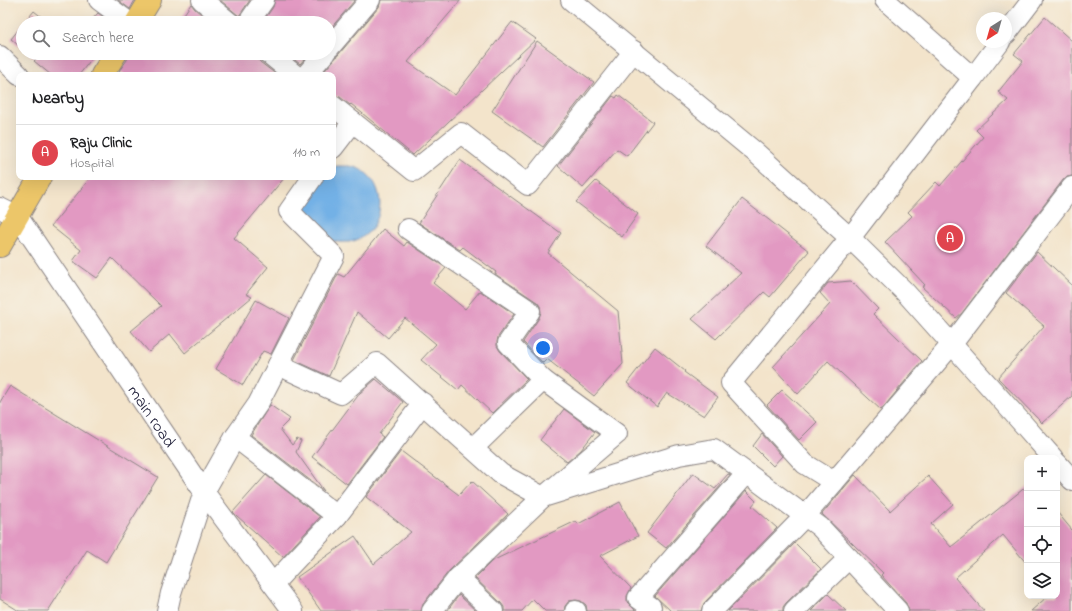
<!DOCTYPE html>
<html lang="en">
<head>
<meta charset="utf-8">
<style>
  body { margin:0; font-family:"Indie Flower",sans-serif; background:#f2f2f2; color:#202124 }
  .controls { position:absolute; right:12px; bottom:12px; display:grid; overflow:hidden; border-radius:8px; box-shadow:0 4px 16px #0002 }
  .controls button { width:36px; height:36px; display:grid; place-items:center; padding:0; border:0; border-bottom:1px solid #e0e0e0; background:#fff; color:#202124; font:20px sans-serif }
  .compass { position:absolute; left:976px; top:12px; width:36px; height:36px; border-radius:50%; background:#fff; box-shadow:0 4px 16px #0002; rotate:217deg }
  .you { position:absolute; left:543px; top:348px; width:14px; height:14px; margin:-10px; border:3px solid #fff; border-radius:50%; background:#1a73e8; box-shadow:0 0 0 6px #1a73e833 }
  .badge { display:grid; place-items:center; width:26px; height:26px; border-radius:50%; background:#d1495b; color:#fff; font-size:13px; font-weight:700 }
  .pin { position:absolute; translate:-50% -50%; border:2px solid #fff; box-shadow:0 1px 4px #0006 }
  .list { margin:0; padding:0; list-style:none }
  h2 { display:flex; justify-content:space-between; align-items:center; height:52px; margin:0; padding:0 16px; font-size:17px }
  h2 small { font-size:13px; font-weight:400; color:#757577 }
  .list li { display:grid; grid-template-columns:26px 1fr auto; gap:12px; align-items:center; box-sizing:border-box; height:56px; padding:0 16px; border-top:1px solid #e0e0e0 }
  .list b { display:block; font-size:15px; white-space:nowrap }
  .list p { margin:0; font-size:13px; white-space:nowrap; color:#757577 }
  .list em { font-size:13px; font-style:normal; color:#757577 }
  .icon { flex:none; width:22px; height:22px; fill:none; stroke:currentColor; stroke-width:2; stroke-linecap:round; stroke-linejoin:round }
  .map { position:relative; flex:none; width:1072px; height:611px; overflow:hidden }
  .search { position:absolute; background:#fff; box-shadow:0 4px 16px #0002; left:16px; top:16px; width:320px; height:44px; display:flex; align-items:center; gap:10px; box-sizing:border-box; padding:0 14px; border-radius:22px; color:#757577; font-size:15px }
  .panel { position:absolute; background:#fff; box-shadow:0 4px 16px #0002; left:16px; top:72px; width:320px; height:108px; border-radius:8px }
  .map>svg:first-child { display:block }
  .water { fill:#73b1e6; stroke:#4a6a90 }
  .building { fill:#e299c2 }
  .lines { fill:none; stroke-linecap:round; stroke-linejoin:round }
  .street-casing { stroke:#8a8383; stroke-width:22 }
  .primary-casing { stroke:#8a8383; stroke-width:24 }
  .street { stroke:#fff; stroke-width:20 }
  .primary { stroke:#ecc669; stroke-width:22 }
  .labels { text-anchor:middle; stroke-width:4; stroke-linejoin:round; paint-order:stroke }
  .street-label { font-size:17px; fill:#22223b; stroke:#f7f3e8 }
</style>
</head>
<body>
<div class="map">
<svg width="1072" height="611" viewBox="0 0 1072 611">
  <rect width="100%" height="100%" fill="#f7f3e8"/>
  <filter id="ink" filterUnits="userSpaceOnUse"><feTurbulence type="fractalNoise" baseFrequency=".025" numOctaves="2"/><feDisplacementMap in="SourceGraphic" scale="8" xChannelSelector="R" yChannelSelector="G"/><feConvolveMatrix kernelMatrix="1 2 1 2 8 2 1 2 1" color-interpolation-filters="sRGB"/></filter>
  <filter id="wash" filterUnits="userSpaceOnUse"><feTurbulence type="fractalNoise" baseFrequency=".012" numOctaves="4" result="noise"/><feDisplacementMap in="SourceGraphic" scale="16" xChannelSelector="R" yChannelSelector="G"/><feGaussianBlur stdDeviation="0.9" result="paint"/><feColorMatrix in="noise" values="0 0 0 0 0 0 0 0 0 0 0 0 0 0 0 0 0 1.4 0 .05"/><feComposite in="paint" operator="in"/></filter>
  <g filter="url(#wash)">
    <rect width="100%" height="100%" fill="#f3e4cb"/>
    <!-- water -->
    <path class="water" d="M337 166C341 166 346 166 350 166 390 173 390 235 349 242 344 242 335 243 331 240 325 238 310 220 305 214L304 201 314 177H333V167Z"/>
    <g id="blocks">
      <!-- building -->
      <path class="building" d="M118 0H135L130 9Z
        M220 0H250L239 16Z
        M275 0H355L329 30V23H262L273 7Z
        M381 0H461L408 62 455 95 512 22 536 39 413 155 351 104 350 105 340 97 333 95V75H321L379 7Z
        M191 4 195 9 212 23H178Z
        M34 11 49 23H24Z
        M98 13 111 23H89Z
        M1045 17 1072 41V176L1067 177 1063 180 962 313 956 318 922 287 925 285 885 242 912 216 908 212 936 182 940 186 983 137 976 130 1008 100 998 92 1023 61 1014 54Z
        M23 24V49L11 39Z
        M537 41 594 82 543 147 492 111Z
        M28 53H96L79 75H51L34 61 36 59Z
        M128 53H257V57L260 62 277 75H124L119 71 127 60Z
        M286 53H310L300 64Z
        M618 95 653 122 627 156 617 149 583 188 558 166 613 96 616 98Z
        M460 160 561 233 548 253 618 311 623 364 594 396 547 359 543 363 523 342 539 318 541 312 540 306 537 302 495 274 496 272 463 247 460 250 419 223Z
        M91 177H285L234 238 268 267 246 294 252 297 185 353 170 334 149 352 131 331 161 306 112 258 97 278 73 261 81 250 51 226Z
        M596 181 638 214 622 237 576 202Z
        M742 199 809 251 770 297 764 292 716 339 692 319 741 273 706 246Z
        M383 229 404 246 407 242 446 268 433 283 465 309 480 291 514 314 498 337 497 342V346L500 351 527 379 492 413 462 385 458 390 421 360 436 344 405 318 388 338 357 312 329 376 294 360 338 274 344 277Z
        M1037 252 1072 285V396L1042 423 998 378 1044 326 1006 293Z
        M851 281 878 309 873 314 922 361 881 410 828 361 798 394 773 367 830 304 820 293 828 283Z
        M256 300 289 318 271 354 263 351 243 385 216 369Z
        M655 347 685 371 684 372 718 397 704 416 667 393 657 407 627 383Z
        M376 379 403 402 379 434 383 437 347 484 312 457 360 393Z
        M10 386 158 477 106 562 87 550 48 611H19L0 599V402Z
        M782 390 817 422 799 440 767 405Z
        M270 405 290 419 280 429 292 445 297 439 301 441 296 452 324 491 251 435Z
        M564 409 595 432 581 450 567 462 540 440Z
        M762 434 782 456 773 466 753 446Z
        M401 451 459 495 472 481 508 514 449 571 423 604 421 611H321L297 577 355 536 374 564 411 532 366 497Z
        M693 473 715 489 728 474 730 475 666 548 647 533Z
        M266 475 320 517 283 557 237 516 233 512Z
        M855 475 890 511 928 476 953 504 931 524 951 547 1027 486V564L1003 535 955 578 984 611H909L906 603 881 575 883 573 822 514Z
        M746 491 756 501 752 506 777 528 704 603 701 611H671L655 596Z
        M620 502 638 536 600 556 631 588 627 596V602L636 611H587L586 605 581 601 576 600 569 601 565 606 564 611H545L533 599 522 611H504V607L501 603 475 578 492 561 576 521 578 524Z
        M1057 512 1072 530V611H1031L1048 596H1057Z
        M795 543 821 569 786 603 783 607V611H728Z
        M828 594 846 611H811Z
        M459 595 476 611H447Z"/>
    </g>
  </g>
  <g filter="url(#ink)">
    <use href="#blocks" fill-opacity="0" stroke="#8a8383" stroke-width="1"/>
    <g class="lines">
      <defs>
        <g id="street">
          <path d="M99 0 130 23"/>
          <path d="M202 0 230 23"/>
          <path d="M571 0 755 152 850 238 905 292 1024 425 1053 458"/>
          <path d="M248 23 264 0"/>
          <path d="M1006 34 1032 0"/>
          <path d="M329 48 370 0"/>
          <path d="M268 53 295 75"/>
          <path d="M0 56 19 75"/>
          <path d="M306 75 325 53"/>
          <path d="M973 78 1000 42"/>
          <path d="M333 106 414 171 461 133 528 185 634 51"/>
          <path d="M333 148 353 122"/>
          <path id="s1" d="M0 208 18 217 204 492 293 611"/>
          <path d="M408 229 530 311 508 343 543 380 473 448"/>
          <path d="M278 365 341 394 377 363 501 474 543 497 458 578 432 611"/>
          <path d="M543 380 617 434 549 492"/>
          <path d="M235 437 337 516"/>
          <path d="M1057 463 1072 480"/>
          <path d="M834 482 952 344 1072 187"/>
          <path d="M543 497 679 455 714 449 820 527 898 611"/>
          <path d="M458 578 493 611"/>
          <path d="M273 584 337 516 423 403"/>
          <path d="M167 611 171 593 204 492 235 437 258 404 334 256 289 211 313 177"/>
          <path d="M575 611H576"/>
          <path d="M647 611 651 607 638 598 747 473"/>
          <path d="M712 611 805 516 834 482 805 464 731 383 850 238 973 78 885 0"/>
          <path d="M794 611 849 558"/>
        </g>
        <path id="primary" d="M136 23 150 0
          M102 75 116 53
          M0 246 40 177"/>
      </defs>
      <!-- street casing -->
      <use href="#street" class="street-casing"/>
      <!-- primary casing -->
      <use href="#primary" class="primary-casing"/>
      <!-- street -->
      <use href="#street" class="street"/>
      <!-- primary -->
      <use href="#primary" class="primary"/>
    </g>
  </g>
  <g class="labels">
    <!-- street labels -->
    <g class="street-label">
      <text dy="6" stroke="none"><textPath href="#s1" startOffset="260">main road</textPath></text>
    </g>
  </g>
</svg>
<div class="controls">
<button>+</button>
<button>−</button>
<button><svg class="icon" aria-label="locate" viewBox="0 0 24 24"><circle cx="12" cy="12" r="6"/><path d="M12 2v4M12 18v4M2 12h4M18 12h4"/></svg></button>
<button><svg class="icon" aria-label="layers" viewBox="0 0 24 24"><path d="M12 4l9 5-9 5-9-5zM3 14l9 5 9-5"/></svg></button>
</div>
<svg class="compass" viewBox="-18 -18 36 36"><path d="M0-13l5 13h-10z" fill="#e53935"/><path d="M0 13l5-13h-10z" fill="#757577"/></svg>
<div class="you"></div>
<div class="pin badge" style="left:950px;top:238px;background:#e0444e">A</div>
<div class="search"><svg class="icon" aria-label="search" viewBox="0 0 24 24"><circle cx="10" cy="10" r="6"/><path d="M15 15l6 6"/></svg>Search here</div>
<section class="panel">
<h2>Nearby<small></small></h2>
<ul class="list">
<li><span class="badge" style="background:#e0444e">A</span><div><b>Raju Clinic</b><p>Hospital</p></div><em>110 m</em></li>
</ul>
</section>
</div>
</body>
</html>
